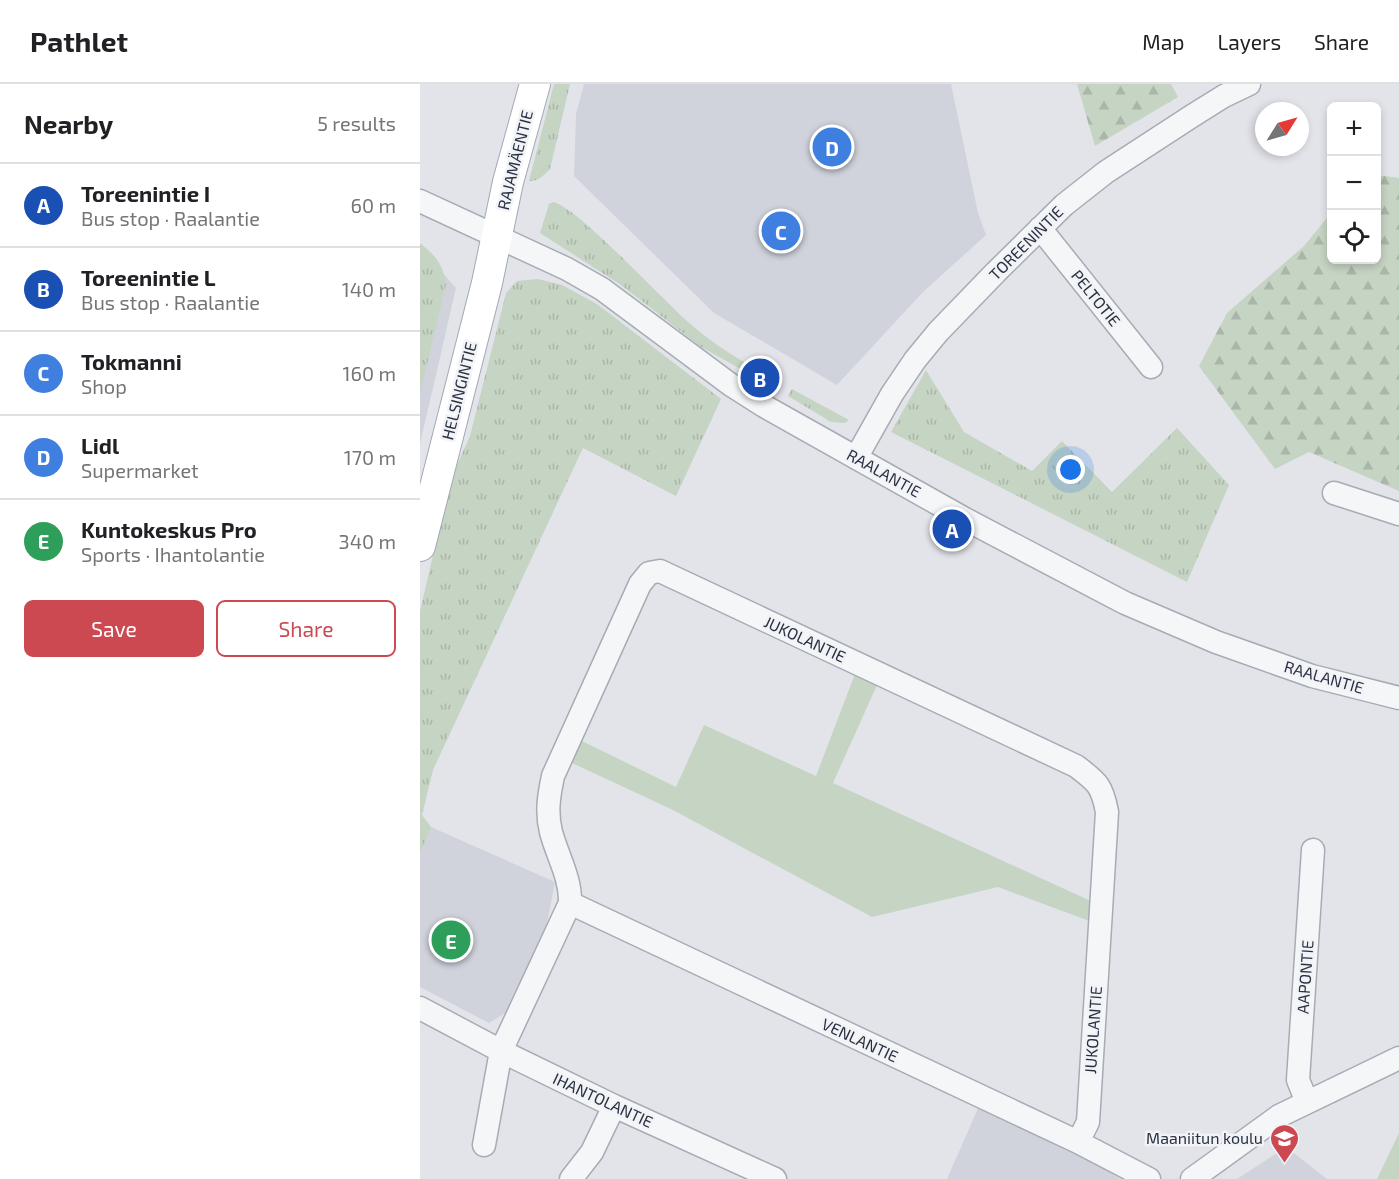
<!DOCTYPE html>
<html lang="en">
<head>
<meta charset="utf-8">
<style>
  body { margin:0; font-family:"Exo 2",sans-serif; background:#f6f6f6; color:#202124 }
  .controls { position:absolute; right:18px; top:18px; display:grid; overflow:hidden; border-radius:9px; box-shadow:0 3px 9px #0003 }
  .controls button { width:54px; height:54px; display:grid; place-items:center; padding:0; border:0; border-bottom:2px solid #e0e0e0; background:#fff; color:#202124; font:30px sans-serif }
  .compass { position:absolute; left:835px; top:18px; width:54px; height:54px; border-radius:50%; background:#fff; box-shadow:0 3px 9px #0003; rotate:53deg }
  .you { position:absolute; left:651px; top:386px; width:21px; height:21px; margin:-15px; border:4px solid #fff; border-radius:50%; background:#1a73e8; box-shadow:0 0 0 9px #1a73e833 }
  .badge { display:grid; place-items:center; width:39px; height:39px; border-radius:50%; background:#cc4952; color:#fff; font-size:20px; font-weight:700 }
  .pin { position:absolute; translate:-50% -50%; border:3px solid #fff; box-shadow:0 2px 6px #0006 }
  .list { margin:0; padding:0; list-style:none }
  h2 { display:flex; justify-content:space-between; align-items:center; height:78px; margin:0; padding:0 24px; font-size:26px }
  h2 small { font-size:20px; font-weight:400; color:#757577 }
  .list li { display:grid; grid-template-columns:39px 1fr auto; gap:18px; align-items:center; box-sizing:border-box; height:84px; padding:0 24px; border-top:2px solid #e0e0e0 }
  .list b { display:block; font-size:22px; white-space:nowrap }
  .list p { margin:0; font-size:20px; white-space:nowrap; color:#757577 }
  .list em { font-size:20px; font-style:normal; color:#757577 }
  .actions { display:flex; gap:12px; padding:18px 24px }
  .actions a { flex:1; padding:14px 0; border:2px solid #cc4952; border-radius:9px; text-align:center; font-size:21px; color:#cc4952 }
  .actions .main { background:#cc4952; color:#fff }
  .icon { flex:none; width:33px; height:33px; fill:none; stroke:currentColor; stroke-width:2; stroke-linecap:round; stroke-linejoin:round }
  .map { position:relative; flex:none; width:979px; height:1095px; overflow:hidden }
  header { display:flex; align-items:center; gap:36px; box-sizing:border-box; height:84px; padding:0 30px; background:#fff; border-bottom:2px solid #e0e0e0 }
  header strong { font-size:28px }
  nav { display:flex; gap:33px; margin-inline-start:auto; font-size:21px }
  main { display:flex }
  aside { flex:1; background:#fff }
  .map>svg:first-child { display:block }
  .built { fill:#d0d3dc }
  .grass { fill:url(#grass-tufts) }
  .forest { fill:url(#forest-firs) }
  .green { fill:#c6d4c3 }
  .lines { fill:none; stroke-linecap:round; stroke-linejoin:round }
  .minor-casing { stroke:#a7abb4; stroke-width:25 }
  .major-casing { stroke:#a1a8b6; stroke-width:32 }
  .minor { stroke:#f5f6f8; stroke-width:22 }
  .major { stroke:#fff; stroke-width:30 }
  .labels { text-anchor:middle; stroke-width:5; stroke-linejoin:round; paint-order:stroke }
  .street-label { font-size:16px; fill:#2a3142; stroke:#f1f3f7 }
  .poi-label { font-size:16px; fill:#2a3142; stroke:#f1f3f7; text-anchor:end }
</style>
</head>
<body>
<header>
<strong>Pathlet</strong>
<nav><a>Map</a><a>Layers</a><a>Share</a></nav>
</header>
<main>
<aside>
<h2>Nearby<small>5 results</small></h2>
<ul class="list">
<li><span class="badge" style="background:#1a4fb4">A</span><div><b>Toreenintie I</b><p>Bus stop · Raalantie</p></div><em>60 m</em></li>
<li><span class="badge" style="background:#1a4fb4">B</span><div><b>Toreenintie L</b><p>Bus stop · Raalantie</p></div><em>140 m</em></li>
<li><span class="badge" style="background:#3f7fe0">C</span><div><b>Tokmanni</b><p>Shop</p></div><em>160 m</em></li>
<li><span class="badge" style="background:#3f7fe0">D</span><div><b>Lidl</b><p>Supermarket</p></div><em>170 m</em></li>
<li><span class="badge" style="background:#2e9e5b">E</span><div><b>Kuntokeskus Pro</b><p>Sports · Ihantolantie</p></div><em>340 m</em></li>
</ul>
<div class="actions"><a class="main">Save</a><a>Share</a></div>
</aside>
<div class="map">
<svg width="979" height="1095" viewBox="0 0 979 1095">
  <defs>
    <pattern id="grass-tufts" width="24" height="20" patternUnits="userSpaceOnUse" patternTransform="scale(1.5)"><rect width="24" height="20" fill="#c6d4c3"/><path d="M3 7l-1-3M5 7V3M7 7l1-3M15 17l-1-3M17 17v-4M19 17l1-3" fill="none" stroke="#aab6a9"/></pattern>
    <pattern id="forest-firs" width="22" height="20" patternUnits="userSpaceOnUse" patternTransform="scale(1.5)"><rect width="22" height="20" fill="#c6d4c3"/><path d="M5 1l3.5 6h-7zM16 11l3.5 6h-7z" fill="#aab6a9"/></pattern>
  </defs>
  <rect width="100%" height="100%" fill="#e2e4ea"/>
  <!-- built -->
  <path class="built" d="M164 0H531L558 129 566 151 503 208 417 301 294 229 154 92 156 30Z
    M0 167 14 179 36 204 0 360Z
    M11 743 135 798 126 844 85 929 69 939 0 903V770Z
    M559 1022 667 1074 700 1095H527Z
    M866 1063 907 1095H817Z"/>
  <!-- grass -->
  <path class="grass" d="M134 0H150L130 85C124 91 118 98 109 97Z
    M133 118C155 121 244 217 267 237 287 255 308 269 331 282L328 289 281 263 201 201 120 149 129 120Z
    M0 159C16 172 23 180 26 201L0 309Z
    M118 195 142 201 177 220 301 315 256 412 163 364 13 686 2 731 11 743 0 770V527L31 394 50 352 86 209 97 197Z
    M506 286 544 348 612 387 642 357 692 408 757 344 809 401 767 498 471 348Z
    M372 305 429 336 425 339 411 338 368 312Z"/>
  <!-- forest -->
  <path class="forest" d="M657 0H751L758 13 675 62Z
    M957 91 979 94V407L889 368 855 385 779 282 807 229 884 162 911 129 912 176H956Z"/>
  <!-- green -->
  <path class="green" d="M435 590 457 601 413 699 675 819 672 838 578 803 452 833 253 726 152 679 160 656 256 703 284 641 396 692Z
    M979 1049V1095H957Z"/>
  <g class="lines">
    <defs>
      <path id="minor" d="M0 117 147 185 182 205 311 301 344 322 545 435 705 519 796 558 892 592 979 614
        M620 144 731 283
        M436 374 472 310 495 276 518 248 576 188 644 121 686 88 772 32 804 12 829 0
        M914 409 979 430
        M150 819 658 1058 729 1095
        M0 924 81 967 194 1022 355 1095
        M887 1018 878 996 893 766
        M64 1061 81 967 150 819C151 794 137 771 131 748 126 728 129 711 133 692L220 500 229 489 240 487 656 682C677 698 682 701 687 728L668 1038 658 1058
        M151 1095 172 1068 194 1022
        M772 1095 859 1032 979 974"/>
      <path id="major" d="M0 462 67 199 88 98 115 0"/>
    </defs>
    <!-- minor casing -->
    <use href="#minor" class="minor-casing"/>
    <!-- major casing -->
    <use href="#major" class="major-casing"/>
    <!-- minor -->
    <use href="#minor" class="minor"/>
    <!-- major -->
    <use href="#major" class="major"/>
  </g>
  <!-- icons -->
  <defs>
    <symbol id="school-pin" viewBox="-11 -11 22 30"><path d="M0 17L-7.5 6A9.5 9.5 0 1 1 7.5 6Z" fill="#cc4952" stroke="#f1f3f7"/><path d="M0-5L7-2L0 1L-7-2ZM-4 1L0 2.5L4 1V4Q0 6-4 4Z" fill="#fff"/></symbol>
  </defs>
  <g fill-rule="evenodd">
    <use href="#school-pin" x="848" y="1038" width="33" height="45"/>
  </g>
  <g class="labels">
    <!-- street labels -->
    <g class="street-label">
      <text transform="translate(95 76) rotate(-76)" y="6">RAJAMÄENTIE</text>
      <text transform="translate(606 159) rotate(-45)" y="6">TOREENINTIE</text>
      <text transform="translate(676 214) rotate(51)" y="6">PELTOTIE</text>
      <text transform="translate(39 307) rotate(-76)" y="6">HELSINGINTIE</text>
      <text transform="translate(464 389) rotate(29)" y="6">RAALANTIE</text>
      <text transform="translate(385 555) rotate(25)" y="6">JUKOLANTIE</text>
      <text transform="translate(904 593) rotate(16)" y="6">RAALANTIE</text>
      <text transform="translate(885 893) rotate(-86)" y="6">AAPONTIE</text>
      <text transform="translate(673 946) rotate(-86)" y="6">JUKOLANTIE</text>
      <text transform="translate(440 956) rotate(25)" y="6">VENLANTIE</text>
      <text transform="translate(183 1016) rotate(25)" y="6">IHANTOLANTIE</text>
    </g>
    <!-- poi labels -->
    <g class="poi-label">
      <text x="843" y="1060">Maaniitun koulu</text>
    </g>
  </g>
</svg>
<div class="controls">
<button>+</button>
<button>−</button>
<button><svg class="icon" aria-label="locate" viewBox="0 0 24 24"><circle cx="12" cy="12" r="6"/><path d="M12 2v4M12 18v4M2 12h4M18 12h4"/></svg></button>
</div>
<svg class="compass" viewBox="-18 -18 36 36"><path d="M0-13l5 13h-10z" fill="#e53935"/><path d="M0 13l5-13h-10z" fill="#757577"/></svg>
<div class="you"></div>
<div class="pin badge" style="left:532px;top:445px;background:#1a4fb4">A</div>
<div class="pin badge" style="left:340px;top:294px;background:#1a4fb4">B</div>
<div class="pin badge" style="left:361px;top:147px;background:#3f7fe0">C</div>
<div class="pin badge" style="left:412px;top:63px;background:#3f7fe0">D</div>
<div class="pin badge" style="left:31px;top:856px;background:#2e9e5b">E</div>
</div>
</main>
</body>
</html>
